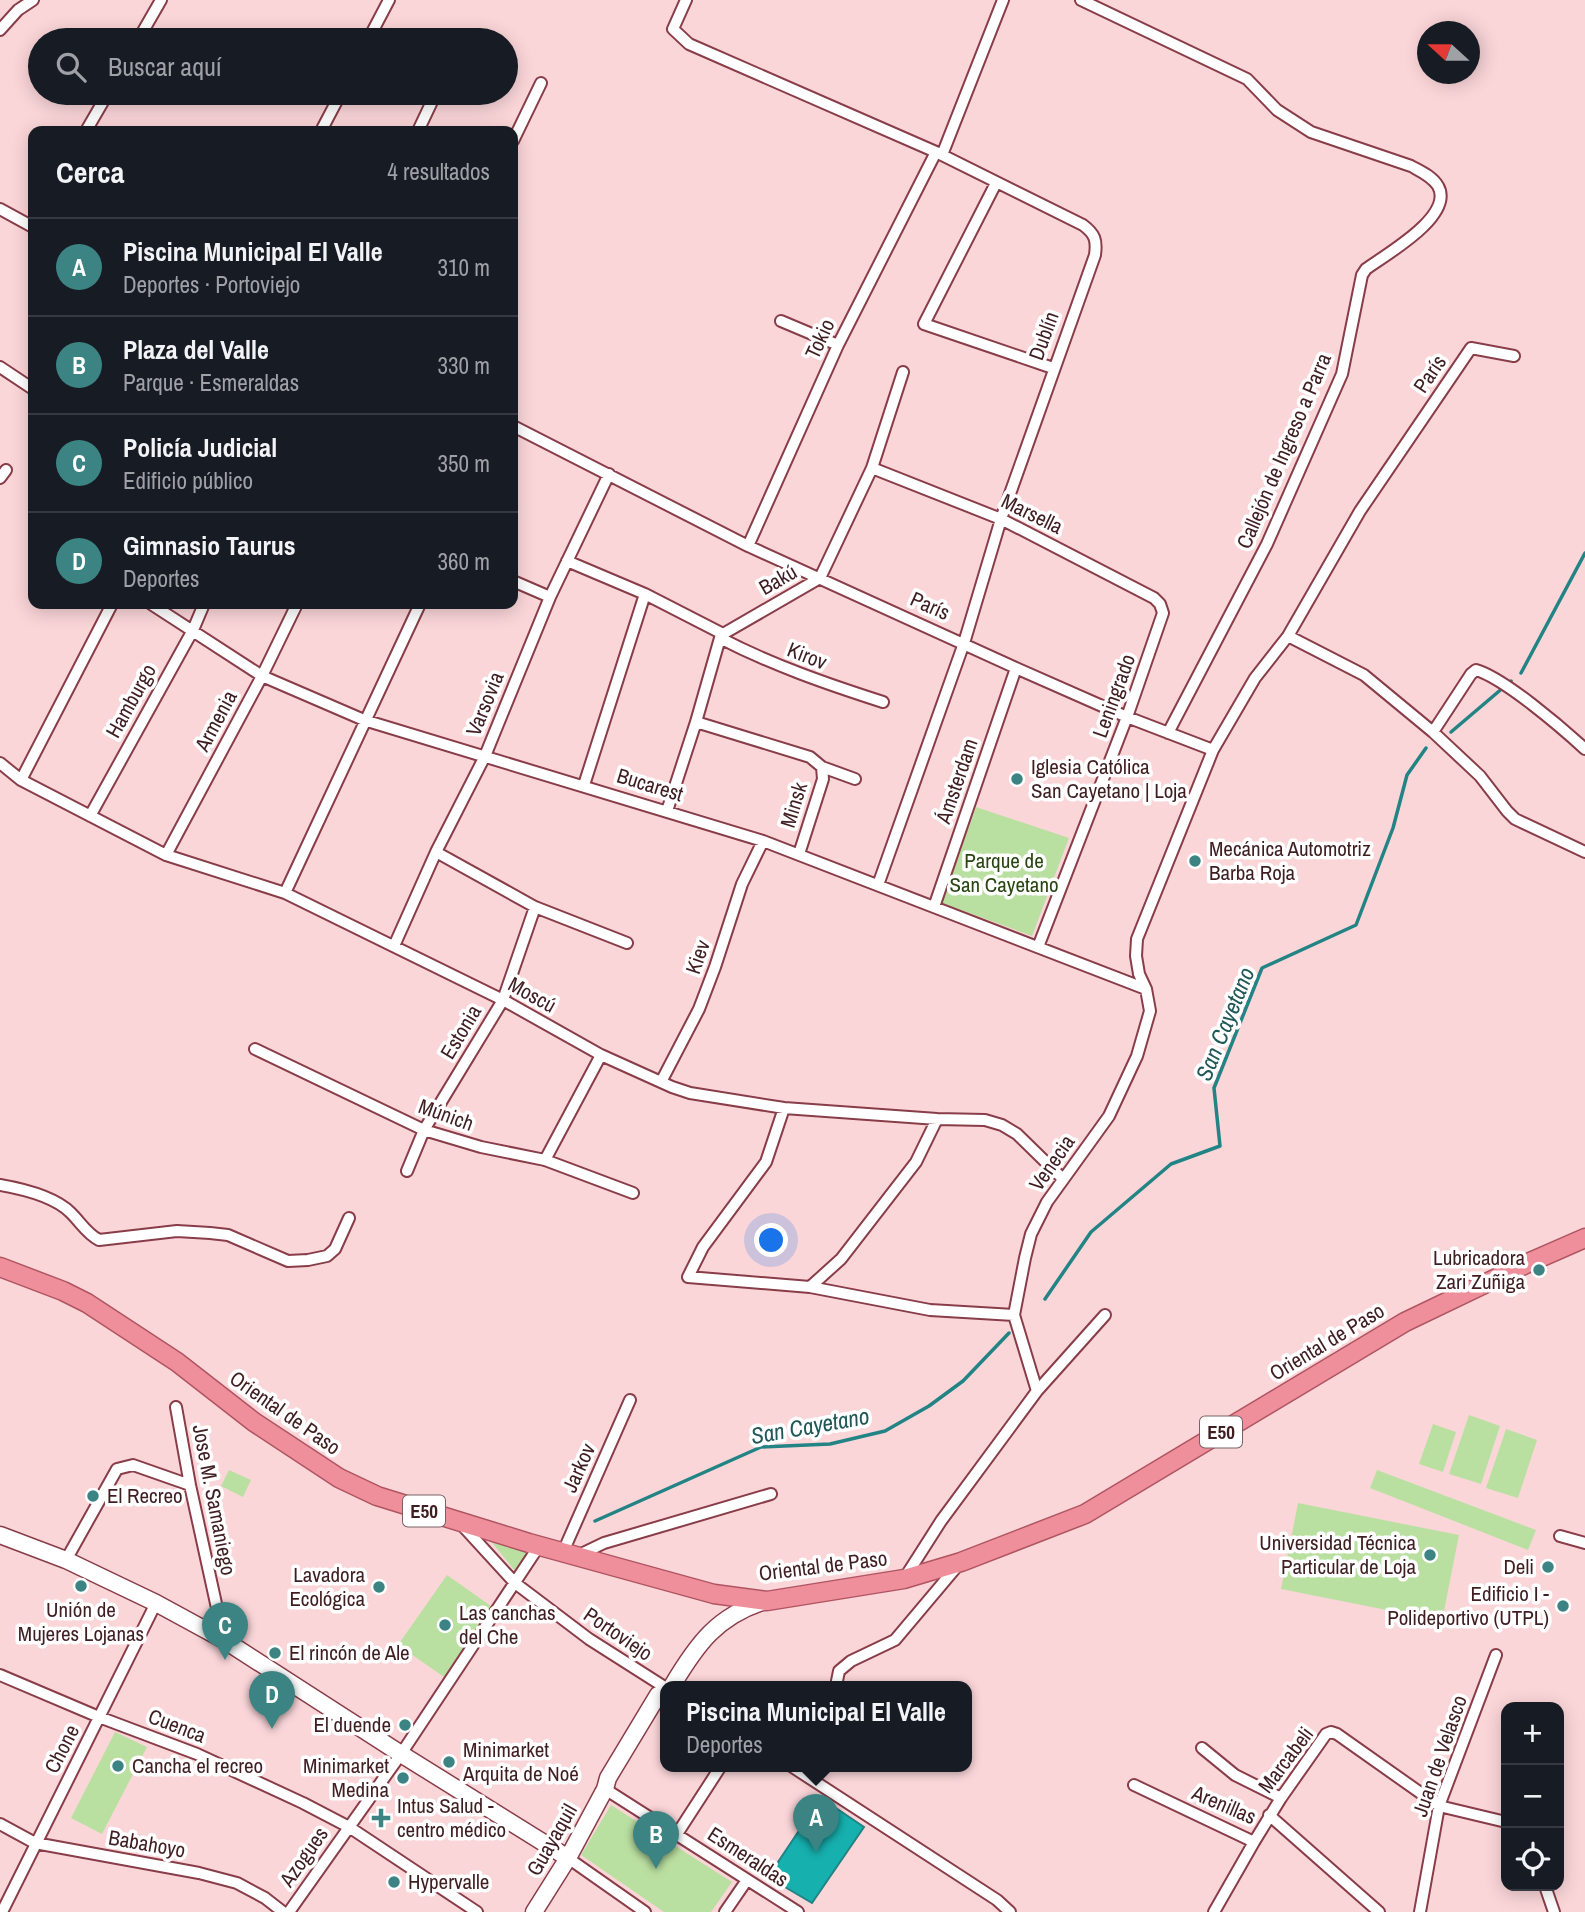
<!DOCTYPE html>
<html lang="es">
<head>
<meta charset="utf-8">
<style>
  body { margin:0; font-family:"Archivo Narrow",sans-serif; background:#242831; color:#f1f3f6 }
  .controls { position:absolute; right:21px; bottom:21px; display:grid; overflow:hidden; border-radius:14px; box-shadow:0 4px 18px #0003 }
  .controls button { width:63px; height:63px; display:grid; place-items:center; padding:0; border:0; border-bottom:2px solid #363941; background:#171b24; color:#f1f3f6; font:35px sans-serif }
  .compass { position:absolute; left:1417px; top:21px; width:63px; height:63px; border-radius:50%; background:#171b24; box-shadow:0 4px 18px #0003; rotate:291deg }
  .you { position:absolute; left:772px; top:1241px; width:24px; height:24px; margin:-18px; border:5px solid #fff; border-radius:50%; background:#1a73e8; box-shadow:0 0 0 10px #1a73e833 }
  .badge { display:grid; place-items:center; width:46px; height:46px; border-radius:50%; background:#3c8483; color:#fff; font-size:23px; font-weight:700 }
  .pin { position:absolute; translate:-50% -58px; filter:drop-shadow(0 2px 4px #0008) }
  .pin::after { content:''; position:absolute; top:37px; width:24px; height:21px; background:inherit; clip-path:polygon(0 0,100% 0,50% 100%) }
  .popup { position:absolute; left:660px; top:1681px; width:312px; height:91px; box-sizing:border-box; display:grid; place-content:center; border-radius:14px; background:#171b24; filter:drop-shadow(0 2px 5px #0005); font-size:23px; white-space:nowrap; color:#9ea1a6 }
  .popup b { font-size:26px; color:#f1f3f6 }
  .popup::after { content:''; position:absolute; left:50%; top:100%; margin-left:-14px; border:14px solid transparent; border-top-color:#171b24 }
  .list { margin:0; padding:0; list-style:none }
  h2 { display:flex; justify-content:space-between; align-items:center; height:91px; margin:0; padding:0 28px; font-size:30px }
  h2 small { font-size:23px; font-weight:400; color:#9ea1a6 }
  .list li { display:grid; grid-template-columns:46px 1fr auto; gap:21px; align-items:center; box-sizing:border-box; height:98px; padding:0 28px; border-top:2px solid #363941 }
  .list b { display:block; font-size:26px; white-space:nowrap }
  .list p { margin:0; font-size:23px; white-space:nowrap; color:#9ea1a6 }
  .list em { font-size:23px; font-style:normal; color:#9ea1a6 }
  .icon { flex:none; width:38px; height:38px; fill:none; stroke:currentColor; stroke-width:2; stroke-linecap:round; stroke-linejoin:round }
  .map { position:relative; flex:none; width:1585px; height:1912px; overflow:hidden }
  .search { position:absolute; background:#171b24; box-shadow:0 4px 18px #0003; left:28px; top:28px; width:490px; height:77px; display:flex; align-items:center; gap:18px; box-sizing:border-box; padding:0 24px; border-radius:38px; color:#9ea1a6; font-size:26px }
  .panel { position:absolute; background:#171b24; box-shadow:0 4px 18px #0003; left:28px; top:126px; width:490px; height:483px; border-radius:14px }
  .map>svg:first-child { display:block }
  .green { fill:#bae0a1 }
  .water { fill:#16b0ae; stroke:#228484; stroke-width:2 }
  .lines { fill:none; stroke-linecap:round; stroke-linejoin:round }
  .stream { stroke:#228484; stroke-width:3.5 }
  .minor-casing { stroke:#883d48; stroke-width:14 }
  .secondary-casing { stroke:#883d48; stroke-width:19 }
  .trunk-casing { stroke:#af5561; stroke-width:21 }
  .minor { stroke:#fff; stroke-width:10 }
  .secondary { stroke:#fff; stroke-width:16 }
  .trunk { stroke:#f08f9c; stroke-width:18 }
  .poi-dot { fill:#3c8483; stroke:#fff; stroke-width:2.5 }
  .labels { text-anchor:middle; stroke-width:7; stroke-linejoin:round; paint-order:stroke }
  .shield { fill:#fff; stroke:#796264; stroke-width:2 }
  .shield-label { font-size:19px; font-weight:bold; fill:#3f1e22 }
  .street-label { font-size:21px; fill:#3f1e22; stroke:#fff }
  .poi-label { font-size:21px; fill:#3f1e22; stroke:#fff; text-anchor:start }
  .park-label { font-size:21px; fill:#294510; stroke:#fff }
  .water-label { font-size:23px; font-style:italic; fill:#205857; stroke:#fff }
</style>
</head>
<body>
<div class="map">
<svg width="1585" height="1912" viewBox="0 0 1585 1912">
  <rect width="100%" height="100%" fill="#fbd6d9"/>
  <!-- green -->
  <path class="green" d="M976 807 1069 838 1032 936 942 903Z
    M1469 1415 1500 1426 1481 1484 1449 1474Z
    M1433 1424 1456 1432 1443 1472 1419 1464Z
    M1506 1429 1537 1440 1518 1498 1486 1488Z
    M229 1470 251 1480 243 1497 221 1486Z
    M1377 1470 1536 1530 1528 1550 1370 1488Z
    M1298 1503 1459 1535 1442 1621 1281 1589Z
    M486 1535 529 1550 515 1571Z
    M447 1575 491 1606 444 1677 398 1645Z
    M115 1732 147 1747 102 1834 71 1818Z
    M611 1805 732 1882 711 1912H664L581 1855Z"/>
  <!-- water -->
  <path class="water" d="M821 1798 864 1827 812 1903 768 1877Z"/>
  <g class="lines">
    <!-- stream -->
    <path class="stream" d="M1521 673 1585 553
      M1451 732 1511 681
      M1045 1299 1091 1232 1171 1164 1220 1146 1214 1088 1262 968 1356 925 1393 828 1407 775 1426 748
      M595 1521 761 1447 830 1444 885 1431 929 1406 963 1381 1009 1333"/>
    <defs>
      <path id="minor" d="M686 0 673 29 689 44 936 152 1083 225C1095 234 1097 240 1095 255L1001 519 964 643 878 885
        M1081 0 1247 79 1277 110 1311 132 1411 166C1420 171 1432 176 1438 186 1455 216 1385 255 1366 269L1362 275 1342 374 1267 544 1168 733
        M0 30 18 10 33 0
        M138 40 161 0
        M368 40 389 0
        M462 40 463 37
        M86 131 108 93
        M321 131 341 93
        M418 131 436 93
        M513 141 541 83
        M942 155 1003 0
        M996 183 924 324 1053 368
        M0 209 33 227
        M781 321 838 345
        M0 367 33 389
        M513 426 748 546 1016 668 1127 717 1213 750
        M872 468 1001 519 1154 598 1160 604 1163 613 1127 717 1038 947
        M0 478 6 470
        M748 546 838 345 936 152
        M567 561 645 594 723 634
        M513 581 550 597
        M151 604 262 676 364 720 763 841 1146 989
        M1288 636 1364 675 1433 732 1480 776 1507 811 1515 819 1585 852
        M720 638C772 665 827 684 883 702
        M696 722 810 757 822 767 855 779
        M1433 732 1471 674 1476 670C1504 678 1562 728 1585 749
        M0 763 21 780 166 855 285 893 503 1000 601 1055 672 1087 690 1093 784 1108 937 1119 985 1120 1002 1125 1017 1134 1062 1178
        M21 780 112 604
        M584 785 645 594
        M667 811 696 722 720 638 723 634 820 578 872 468 903 372
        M90 816 193 630 204 604
        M436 852 535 907 627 943
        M799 854 823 779 822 767
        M166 855 262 676 297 604
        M285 893 420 604
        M934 907 1016 668
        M394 946 436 852 485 756 550 597 609 474
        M255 1049 424 1130 481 1147 545 1160 633 1193
        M661 1082 699 1009 715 967 742 884 763 841
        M784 1108 766 1162 703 1247 688 1277 810 1287 930 1310 1014 1315
        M545 1160 601 1055
        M407 1171 424 1130 503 1000 535 907
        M0 1185C23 1189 54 1196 71 1213 81 1223 87 1234 99 1240L177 1231 210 1233 228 1235 288 1261 308 1260 327 1256 335 1249 349 1218
        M810 1287 841 1259 916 1162 937 1119
        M1037 1391 1105 1315
        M176 1407 190 1485 224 1640
        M461 1524 515 1583 589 1639 666 1688
        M1560 1536 1585 1543
        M563 1552 630 1400
        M577 1556 604 1543 771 1494
        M66 1560 117 1469 133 1465 190 1485
        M904 1579 941 1521 1037 1391 1014 1315 1025 1258 1031 1234 1047 1202 1109 1116 1137 1056 1150 1011 1146 989 1139 974 1136 956 1137 939 1213 750 1255 678 1288 636 1360 511 1471 348 1514 356
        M0 1675 99 1717 197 1754 303 1803 349 1827 477 1912
        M836 1686 839 1671 851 1661 895 1640 959 1564
        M1202 1748 1235 1775 1281 1798
        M791 1766 997 1900 1010 1912
        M1134 1785 1254 1842 1281 1798 1326 1734 1331 1732 1337 1734 1439 1806 1506 1822
        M605 1789 798 1912
        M1269 1815 1379 1912
        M0 1824 35 1843 199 1873 237 1883 265 1898 283 1912
        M677 1834 721 1766
        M568 1858 645 1912
        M1545 1886 1554 1912
        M2 1912 156 1603
        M289 1912 401 1754 539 1546
        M725 1912 747 1880
        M1214 1912 1254 1842
        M1420 1912 1439 1806 1496 1655"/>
      <path id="secondary" d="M0 1535 66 1560 156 1603 224 1640 401 1754 568 1858
        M672 1686C697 1644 717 1616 765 1601
        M534 1912 568 1858 605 1789 608 1778 658 1695 666 1692"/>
      <path id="trunk" d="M0 1267 63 1291 87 1303 177 1362 254 1422 339 1478 377 1496 529 1543 714 1594 767 1601 904 1579 961 1562 1085 1514 1405 1322 1528 1263 1585 1238"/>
    </defs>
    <!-- minor casing -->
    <use href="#minor" class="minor-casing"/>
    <!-- secondary casing -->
    <use href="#secondary" class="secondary-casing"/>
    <!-- trunk casing -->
    <use href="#trunk" class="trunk-casing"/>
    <!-- minor -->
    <use href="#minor" class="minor"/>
    <!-- secondary -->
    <use href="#secondary" class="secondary"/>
    <!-- trunk -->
    <use href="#trunk" class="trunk"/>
  </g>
  <!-- markers -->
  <g class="poi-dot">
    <circle cx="1017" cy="779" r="7"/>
    <circle cx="1195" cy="861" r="7"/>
    <circle cx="1539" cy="1270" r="7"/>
    <circle cx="93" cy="1496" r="7"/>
    <circle cx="1430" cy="1555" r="7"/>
    <circle cx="1548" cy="1567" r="7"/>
    <circle cx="81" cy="1586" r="7"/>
    <circle cx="379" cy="1587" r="7"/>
    <circle cx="1563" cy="1606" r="7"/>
    <circle cx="445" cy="1625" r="7"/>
    <circle cx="275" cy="1653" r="7"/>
    <circle cx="405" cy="1725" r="7"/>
    <circle cx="449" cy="1762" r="7"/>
    <circle cx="118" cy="1766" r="7"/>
    <circle cx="403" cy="1778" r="7"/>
    <path d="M377.5 1807.5h7v7h7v7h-7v7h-7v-7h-7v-7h7z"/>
    <circle cx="394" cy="1882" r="7"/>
  </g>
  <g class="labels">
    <!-- shield labels -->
    <g class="shield">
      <rect x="1200" y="1416.5" width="42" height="31" rx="5"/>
      <rect x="403" y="1495.5" width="42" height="31" rx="5"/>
    </g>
    <g class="shield-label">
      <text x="1221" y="1439">E50</text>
      <text x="424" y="1518">E50</text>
    </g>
    <!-- street labels -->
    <g class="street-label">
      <text transform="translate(1044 336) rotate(-70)" y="7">Dublín</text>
      <text transform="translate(820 339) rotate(-65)" y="7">Tokio</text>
      <text transform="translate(1430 374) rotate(-56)" y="7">París</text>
      <text transform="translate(1284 451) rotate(-67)" y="7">Callejón de Ingreso a Parra</text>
      <text transform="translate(1032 514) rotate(26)" y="7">Marsella</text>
      <text transform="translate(778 580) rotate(-30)" y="7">Bakú</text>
      <text transform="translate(930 606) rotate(24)" y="7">París</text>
      <text transform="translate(807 656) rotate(21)" y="7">Kirov</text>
      <text transform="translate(1114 696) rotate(-70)" y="7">Leningrado</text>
      <text transform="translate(131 701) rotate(-61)" y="7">Hamburgo</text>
      <text transform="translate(485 704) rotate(-68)" y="7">Varsovia</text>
      <text transform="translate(216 721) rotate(-62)" y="7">Armenia</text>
      <text transform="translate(957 781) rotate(-71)" y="7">Ámsterdam</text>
      <text transform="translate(650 785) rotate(17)" y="7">Bucarest</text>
      <text transform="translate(794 805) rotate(-73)" y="7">Minsk</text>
      <text transform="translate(698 957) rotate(-71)" y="7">Kiev</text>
      <text transform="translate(532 995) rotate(29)" y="7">Moscú</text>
      <text transform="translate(461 1032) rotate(-59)" y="7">Estonia</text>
      <text transform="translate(446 1115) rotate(20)" y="7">Múnich</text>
      <text transform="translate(1052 1163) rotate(-55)" y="7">Venecia</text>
      <text transform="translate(1327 1342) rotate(-31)" y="7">Oriental de Paso</text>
      <text transform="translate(285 1413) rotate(35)" y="7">Oriental de Paso</text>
      <text transform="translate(579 1468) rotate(-66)" y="7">Jarkov</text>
      <text transform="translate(214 1500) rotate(79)" y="7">Jose M. Samaniego</text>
      <text transform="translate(823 1566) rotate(-7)" y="7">Oriental de Paso</text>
      <text transform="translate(618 1634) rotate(34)" y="7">Portoviejo</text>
      <text transform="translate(177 1726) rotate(21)" y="7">Cuenca</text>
      <text transform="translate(62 1749) rotate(-63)" y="7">Chone</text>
      <text transform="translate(1440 1756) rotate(-71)" y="7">Juan de Velasco</text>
      <text transform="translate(1286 1760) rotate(-53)" y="7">Marcabeli</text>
      <text transform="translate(1224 1805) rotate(23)" y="7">Arenillas</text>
      <text transform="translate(552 1840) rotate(-60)" y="7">Guayaquil</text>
      <text transform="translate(147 1844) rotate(10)" y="7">Babahoyo</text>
      <text transform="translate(304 1857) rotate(-55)" y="7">Azogues</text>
      <text transform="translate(748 1857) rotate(33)" y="7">Esmeraldas</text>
    </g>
    <!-- poi labels -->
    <g class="poi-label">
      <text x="1031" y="774">Iglesia Católica<tspan x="1031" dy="24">San Cayetano | Loja</tspan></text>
      <text x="1209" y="856">Mecánica Automotriz<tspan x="1209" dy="24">Barba Roja</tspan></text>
      <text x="1525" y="1265" text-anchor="end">Lubricadora<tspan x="1525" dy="24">Zari Zuñiga</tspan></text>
      <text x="107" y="1503">El Recreo</text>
      <text x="1416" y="1550" text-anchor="end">Universidad Técnica<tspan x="1416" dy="24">Particular de Loja</tspan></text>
      <text x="1534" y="1574" text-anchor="end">Deli</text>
      <text x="365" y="1582" text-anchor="end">Lavadora<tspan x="365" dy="24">Ecológica</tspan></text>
      <text x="1549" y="1601" text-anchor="end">Edificio I -<tspan x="1549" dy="24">Polideportivo (UTPL)</tspan></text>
      <text x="81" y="1617" text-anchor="middle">Unión de<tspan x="81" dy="24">Mujeres Lojanas</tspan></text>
      <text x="459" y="1620">Las canchas<tspan x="459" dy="24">del Che</tspan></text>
      <text x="289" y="1660">El rincón de Ale</text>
      <text x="391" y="1732" text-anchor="end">El duende</text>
      <text x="463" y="1757">Minimarket<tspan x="463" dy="24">Arquita de Noé</tspan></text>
      <text x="132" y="1773">Cancha el recreo</text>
      <text x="389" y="1773" text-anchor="end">Minimarket<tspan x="389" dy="24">Medina</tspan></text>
      <text x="397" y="1813">Intus Salud -<tspan x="397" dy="24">centro médico</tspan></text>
      <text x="408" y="1889">Hypervalle</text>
    </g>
    <!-- park labels -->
    <g class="park-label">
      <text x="1004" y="868">Parque de<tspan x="1004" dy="24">San Cayetano</tspan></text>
    </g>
    <!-- water labels -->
    <g class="water-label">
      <text transform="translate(1225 1024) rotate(-68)" y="8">San Cayetano</text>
      <text transform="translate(810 1426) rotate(-10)" y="8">San Cayetano</text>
    </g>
  </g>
</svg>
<div class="controls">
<button>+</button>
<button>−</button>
<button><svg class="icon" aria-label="locate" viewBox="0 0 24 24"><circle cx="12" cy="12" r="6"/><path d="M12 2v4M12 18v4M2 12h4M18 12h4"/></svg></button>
</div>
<svg class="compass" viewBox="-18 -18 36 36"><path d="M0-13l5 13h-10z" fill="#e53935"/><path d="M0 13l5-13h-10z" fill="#9ea1a6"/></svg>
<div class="you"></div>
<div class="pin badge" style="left:816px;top:1852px">A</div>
<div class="popup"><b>Piscina Municipal El Valle</b>Deportes</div>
<div class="pin badge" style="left:656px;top:1869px">B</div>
<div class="pin badge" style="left:225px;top:1660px">C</div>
<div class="pin badge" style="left:272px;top:1729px">D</div>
<div class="search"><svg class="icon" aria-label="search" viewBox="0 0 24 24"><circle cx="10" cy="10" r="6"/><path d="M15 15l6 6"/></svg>Buscar aquí</div>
<section class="panel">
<h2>Cerca<small>4 resultados</small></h2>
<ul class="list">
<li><span class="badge">A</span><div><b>Piscina Municipal El Valle</b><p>Deportes · Portoviejo</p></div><em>310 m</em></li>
<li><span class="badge">B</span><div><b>Plaza del Valle</b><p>Parque · Esmeraldas</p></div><em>330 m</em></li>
<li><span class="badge">C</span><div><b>Policía Judicial</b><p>Edificio público</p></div><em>350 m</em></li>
<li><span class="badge">D</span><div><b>Gimnasio Taurus</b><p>Deportes</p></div><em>360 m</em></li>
</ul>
</section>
</div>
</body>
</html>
